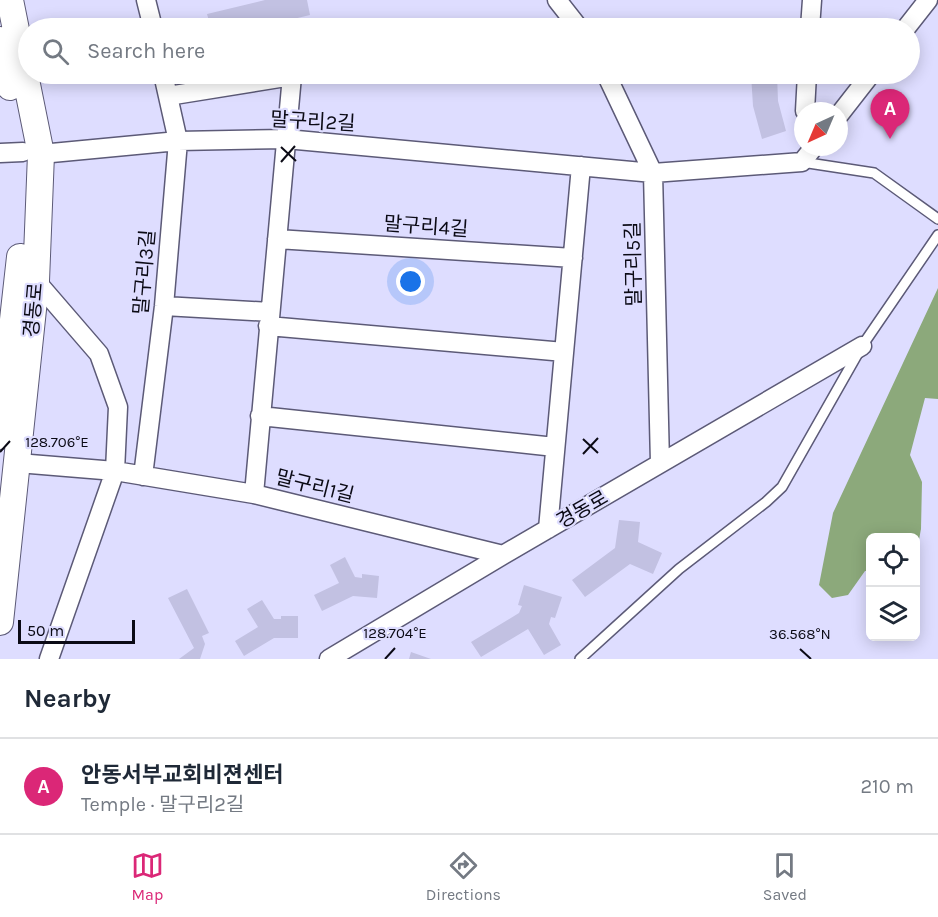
<!DOCTYPE html>
<html lang="en">
<head>
<meta charset="utf-8">
<style>
  body { margin:0; font-family:Karla,"Noto Sans KR",sans-serif; background:#f6f6f7; color:#1f2937 }
  .controls { position:absolute; right:18px; bottom:18px; display:grid; overflow:hidden; border-radius:9px; box-shadow:0 3px 15px #0003 }
  .controls button { width:54px; height:54px; display:grid; place-items:center; padding:0; border:0; border-bottom:2px solid #e0e1e3; background:#fff; color:#1f2937; font:30px sans-serif }
  .compass { position:absolute; left:794px; top:102px; width:54px; height:54px; border-radius:50%; background:#fff; box-shadow:0 3px 15px #0003; rotate:224deg }
  .scale { position:absolute; left:18px; bottom:15px; width:117px; box-sizing:border-box; padding-left:6px; border:3px solid #0b0a15; border-top:0; font-size:16px; line-height:21px; white-space:nowrap; color:#0b0a15; -webkit-text-stroke:4px #deddff; paint-order:stroke }
  .you { position:absolute; left:411px; top:282px; width:21px; height:21px; margin:-15px; border:4px solid #fff; border-radius:50%; background:#1a73e8; box-shadow:0 0 0 9px #1a73e833 }
  .badge { display:grid; place-items:center; width:39px; height:39px; border-radius:50%; background:#db2777; color:#fff; font-size:20px; font-weight:700 }
  .pin { position:absolute; translate:-50% -50px; filter:drop-shadow(0 2px 3px #0008) }
  .pin::after { content:''; position:absolute; top:32px; width:21px; height:18px; background:inherit; clip-path:polygon(0 0,100% 0,50% 100%) }
  .list { margin:0; padding:0; list-style:none }
  h2 { display:flex; justify-content:space-between; align-items:center; height:78px; margin:0; padding:0 24px; font-size:26px }
  h2 small { font-size:20px; font-weight:400; color:#747a83 }
  .list li { display:grid; grid-template-columns:39px 1fr auto; gap:18px; align-items:center; box-sizing:border-box; height:96px; padding:0 24px; border-top:2px solid #e0e1e3 }
  .list b { display:block; font-size:22px; white-space:nowrap }
  .list p { margin:0; font-size:20px; white-space:nowrap; color:#747a83 }
  .list em { font-size:20px; font-style:normal; color:#747a83 }
  .icon { flex:none; width:33px; height:33px; fill:none; stroke:currentColor; stroke-width:2; stroke-linecap:round; stroke-linejoin:round }
  .map { position:relative; flex:none; width:938px; height:659px; overflow:hidden }
  .search { position:absolute; background:#fff; box-shadow:0 3px 15px #0003; left:18px; right:18px; top:18px; height:66px; display:flex; align-items:center; gap:15px; box-sizing:border-box; padding:0 21px; border-radius:33px; color:#747a83; font-size:22px }
  .sheet { height:174px; background:#fff }
  nav { display:flex; justify-content:space-around; align-items:center; box-sizing:border-box; height:84px; border-top:2px solid #e0e1e3; background:#fff; font-size:16px; color:#747a83 }
  nav a { display:grid; justify-items:center; gap:3px }
  nav .on { color:#db2777 }
  .map>svg:first-child { display:block }
  .forest { fill:#8ca97b }
  .building { fill:#c2c1e2 }
  .lines { fill:none; stroke-linecap:round; stroke-linejoin:round }
  .lane-casing { stroke:#5c5a77; stroke-width:12 }
  .street-casing { stroke:#5c5a77; stroke-width:21 }
  .secondary-casing { stroke:#5c5a77; stroke-width:28 }
  .lane { stroke:#fff; stroke-width:9 }
  .street { stroke:#fff; stroke-width:18 }
  .secondary { stroke:#fff; stroke-width:26 }
  .ticks { fill:none; stroke:#0b0a15; stroke-width:2 }
  .labels { text-anchor:middle; stroke-width:4.5; stroke-linejoin:round; paint-order:stroke }
  .street-label { font-size:20px; fill:#0b0a15; stroke:#deddff }
  .ticks-label { font-size:15px; text-anchor:middle; fill:#0b0a15; stroke:#deddff; stroke-width:4.5; stroke-linejoin:round; paint-order:stroke }
</style>
</head>
<body>
<div class="map">
<svg width="938" height="659" viewBox="0 0 938 659">
  <rect width="100%" height="100%" fill="#deddff"/>
  <!-- forest -->
  <path class="forest" d="M938 288V399L925 398 910 455 922 482 921 529 916 556V538H870V571H865L848 595 832 598 819 585 833 513Z"/>
  <!-- building -->
  <path class="building" d="M265 0H307L310 15 256 28H211L207 14Z
    M748 19H776V28H749Z
    M751 74H777L778 101 786 131 762 139 753 106Z
    M619 520 640 522 638 542 662 553 653 574 630 564 585 597 572 580 615 548Z
    M345 557 355 577 362 578V574L379 576 377 598 353 596 322 611 314 595 339 583 330 565Z
    M524 585 562 597 555 618 551 617 549 624 561 645 544 655 528 629 481 657 471 642 519 613 522 606 518 605Z
    M187 589 209 633 202 636 205 644 200 659H179L194 648 168 598Z
    M262 600 274 619H281V616H298V638H274L244 656 235 641 258 627 247 609Z
    M411 652 431 659H409Z"/>
  <g class="lines">
    <defs>
      <path id="lane" d="M802 162 874 173 938 219
        M580 659 679 569 766 502 782 487 862 346 938 235"/>
      <path id="street" d="M146 0 153 28
        M557 0 579 28
        M810 28 812 0
        M906 28 928 0
        M606 74 653 173 660 463
        M168 96 292 76 254 494
        M805 111 807 74
        M839 115 871 74
        M0 153 23 152
        M41 154 178 141 286 139 653 173 802 162 814 147
        M277 239 573 258
        M36 281 99 354 118 407 115 471 49 659
        M164 306 270 312
        M268 326 564 352
        M260 416 555 447
        M18 463 115 471 254 494 503 555
        M143 476 164 306 178 141 163 74
        M548 529 581 166
        M329 659 503 555 862 346"/>
      <path id="secondary" d="M0 40 10 87
        M0 436 20 257
        M0 622 36 281 41 154 10 0"/>
    </defs>
    <!-- lane casing -->
    <use href="#lane" class="lane-casing"/>
    <!-- street casing -->
    <use href="#street" class="street-casing"/>
    <!-- secondary casing -->
    <use href="#secondary" class="secondary-casing"/>
    <!-- lane -->
    <use href="#lane" class="lane"/>
    <!-- street -->
    <use href="#street" class="street"/>
    <!-- secondary -->
    <use href="#secondary" class="secondary"/>
  </g>
  <!-- ticks -->
  <path class="ticks" d="M281 147 296 161M281 162 295 146M583 439 598 453M0 452 10 441M583 454 598 438M800 649 811 659M385 659 395 648"/>
  <g class="labels">
    <!-- street labels -->
    <g class="street-label">
      <text transform="translate(313 121) rotate(3)" y="7">말구리2길</text>
      <text transform="translate(426 226) rotate(4)" y="7">말구리4길</text>
      <text transform="translate(633 264) rotate(-91)" y="7">말구리5길</text>
      <text transform="translate(144 272) rotate(-85)" y="7">말구리3길</text>
      <text transform="translate(33 310) rotate(-85)" y="7">경동로</text>
      <text transform="translate(315 486) rotate(14)" y="7">말구리1길</text>
      <text transform="translate(582 509) rotate(-30)" y="7">경동로</text>
    </g>
  </g>
  <g class="ticks-label">
    <text x="57" y="447">128.706°E</text>
    <text x="395" y="638">128.704°E</text>
    <text x="800" y="639">36.568°N</text>
  </g>
</svg>
<div class="controls">
<button><svg class="icon" aria-label="locate" viewBox="0 0 24 24"><circle cx="12" cy="12" r="6"/><path d="M12 2v4M12 18v4M2 12h4M18 12h4"/></svg></button>
<button><svg class="icon" aria-label="layers" viewBox="0 0 24 24"><path d="M12 4l9 5-9 5-9-5zM3 14l9 5 9-5"/></svg></button>
</div>
<svg class="compass" viewBox="-18 -18 36 36"><path d="M0-13l5 13h-10z" fill="#e53935"/><path d="M0 13l5-13h-10z" fill="#747a83"/></svg>
<div class="scale">50 m</div>
<div class="you"></div>
<div class="pin badge" style="left:890px;top:139px">A</div>
<div class="search"><svg class="icon" aria-label="search" viewBox="0 0 24 24"><circle cx="10" cy="10" r="6"/><path d="M15 15l6 6"/></svg>Search here</div>
</div>
<section class="sheet">
<h2>Nearby<small></small></h2>
<ul class="list">
<li><span class="badge">A</span><div><b>안동서부교회비젼센터</b><p>Temple · 말구리2길</p></div><em>210 m</em></li>
</ul>
</section>
<nav>
<a class="on"><svg class="icon" aria-label="map" viewBox="0 0 24 24"><path d="M3 6l6-2 6 2 6-2v14l-6 2-6-2-6 2zM9 4v14M15 6v14"/></svg>Map</a>
<a><svg class="icon" aria-label="directions" viewBox="0 0 24 24"><path d="M12 3l9 9-9 9-9-9zM9 14v-3h6M13 9l2 2-2 2"/></svg>Directions</a>
<a><svg class="icon" aria-label="saved" viewBox="0 0 24 24"><path d="M7 4h10v16l-5-4-5 4z"/></svg>Saved</a>
</nav>
</body>
</html>
